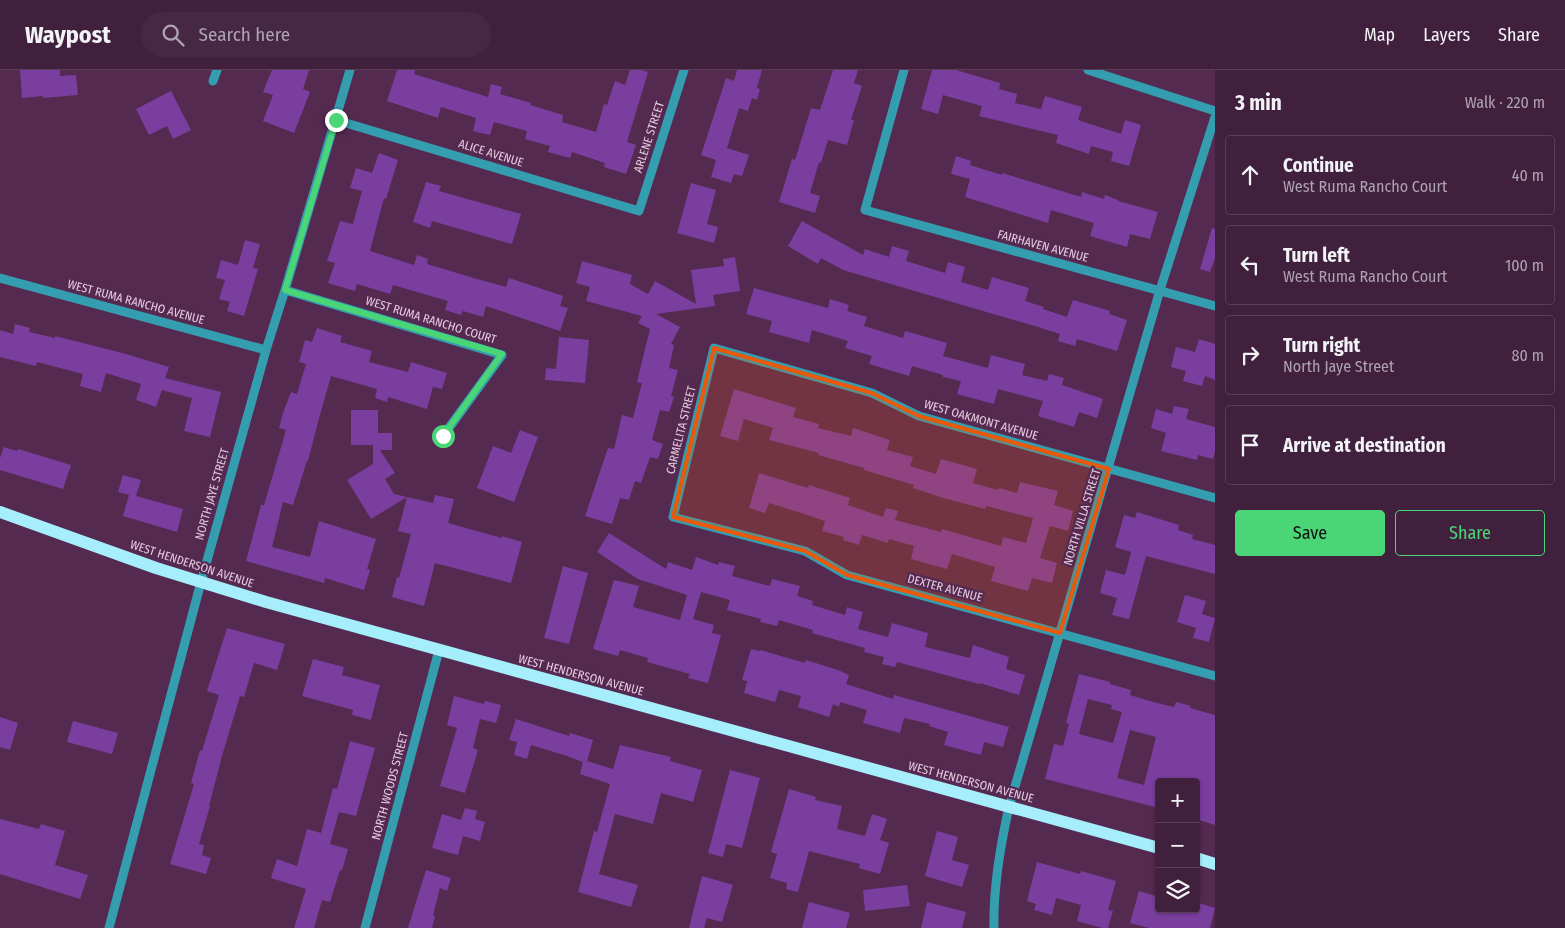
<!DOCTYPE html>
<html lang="en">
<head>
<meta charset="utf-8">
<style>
  body { margin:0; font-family:"Fira Sans Condensed",sans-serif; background:#472844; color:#f1f3f6 }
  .controls { position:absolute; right:15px; bottom:15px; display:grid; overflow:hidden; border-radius:5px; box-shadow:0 1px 4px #0004 }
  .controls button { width:45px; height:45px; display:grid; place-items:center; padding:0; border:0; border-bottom:1px solid #593e57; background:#40203d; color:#f1f3f6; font:25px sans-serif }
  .stop { position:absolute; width:15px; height:15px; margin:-11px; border:4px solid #4ad677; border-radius:50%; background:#fff }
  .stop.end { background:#4ad677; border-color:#fff; box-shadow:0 1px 5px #0008 }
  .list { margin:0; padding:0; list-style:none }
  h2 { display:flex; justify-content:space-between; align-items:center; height:65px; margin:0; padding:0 20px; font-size:21px }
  h2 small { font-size:16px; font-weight:400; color:#aea3b0 }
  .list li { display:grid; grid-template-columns:32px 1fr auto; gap:15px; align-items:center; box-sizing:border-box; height:80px; margin:0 10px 10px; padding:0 10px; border:1px solid #593e57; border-radius:5px }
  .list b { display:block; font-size:19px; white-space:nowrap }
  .list p { margin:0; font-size:16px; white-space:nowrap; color:#aea3b0 }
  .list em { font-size:16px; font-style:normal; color:#aea3b0 }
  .actions { display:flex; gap:10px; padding:15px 20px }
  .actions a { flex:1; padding:11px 0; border:1px solid #4ad677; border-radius:5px; text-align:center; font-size:18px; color:#4ad677 }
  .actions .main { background:#4ad677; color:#111 }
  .icon { flex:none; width:28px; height:28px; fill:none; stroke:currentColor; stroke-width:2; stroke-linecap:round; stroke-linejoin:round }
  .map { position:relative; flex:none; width:1215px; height:858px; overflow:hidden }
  header { display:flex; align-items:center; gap:30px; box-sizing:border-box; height:70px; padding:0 25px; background:#40203d; border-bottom:1px solid #593e57 }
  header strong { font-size:24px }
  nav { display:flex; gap:28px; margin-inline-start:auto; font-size:18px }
  .search { width:350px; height:45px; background:#472844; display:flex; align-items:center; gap:12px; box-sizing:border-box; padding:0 18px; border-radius:28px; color:#aea3b0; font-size:19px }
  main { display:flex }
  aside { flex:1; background:#40203d }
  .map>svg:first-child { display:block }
  .building { fill:#7a3e9f; fill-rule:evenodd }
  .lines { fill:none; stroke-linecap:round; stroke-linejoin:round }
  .minor { stroke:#349eb0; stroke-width:9 }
  .major { stroke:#a6eefb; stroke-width:12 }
  .route { stroke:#4ad677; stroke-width:6 }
  .marked { fill:#e8590c; fill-opacity:0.2; stroke:#e8590c; stroke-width:4; stroke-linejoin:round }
  .labels { text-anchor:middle; stroke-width:4.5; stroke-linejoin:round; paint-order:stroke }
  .street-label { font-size:12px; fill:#e5cbe1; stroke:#552a51 }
</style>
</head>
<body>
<header>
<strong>Waypost</strong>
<div class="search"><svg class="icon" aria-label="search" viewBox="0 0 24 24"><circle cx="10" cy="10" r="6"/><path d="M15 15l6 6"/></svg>Search here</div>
<nav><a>Map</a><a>Layers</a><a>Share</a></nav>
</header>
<main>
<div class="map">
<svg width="1215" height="858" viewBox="0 0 1215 858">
  <rect width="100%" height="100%" fill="#552a51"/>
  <!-- building -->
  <path class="building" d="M20 0H60V6L76 5 78 25 43 28V26L22 28Z
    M272 0H309L303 19 310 22 294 63 263 51 273 25 263 22Z
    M397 0H415L414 4 488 27 491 14 502 17 500 24 531 33 530 35 563 45 562 52 596 62 604 34 607 35 615 11 625 15 630 0H641L648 2 627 72 636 75 626 104 604 97 605 93 572 82 570 88 548 82 550 76 525 69 527 61 494 52 490 65 473 61 476 48 441 37 438 48 387 31Z
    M737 0H762L757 18 760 19 757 30 752 28 748 41 739 38 727 78 749 85 742 106 734 104 731 113 711 107 716 90 701 85 726 8 734 11Z
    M833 0H858L854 13 862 16 851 50H854L847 75 828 70 821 93 819 92 810 123 820 126 815 143 779 132 792 89 795 90 811 38 820 40Z
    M932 0H956L1000 13 999 19 1017 24 1015 33 1041 39 1045 26 1082 37 1078 50 1121 64 1125 50 1141 55 1129 96 1111 91 1113 82 1091 76 1089 84 1056 73 1058 65 979 46 982 36 943 25 938 44 921 39Z
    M171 21 191 60 173 69 167 56 149 65 136 39Z
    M379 83 398 90 386 129 384 128 370 181 414 195 417 185 428 189 427 194 477 209 506 217 509 208 563 226 560 236 568 238 560 261 486 236 483 247 463 241 461 245 445 240 448 231 393 215 390 224 357 214 355 221 328 213 335 193 327 191 340 151 353 154 362 121 350 118 356 98 372 103Z
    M956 86 971 91 970 95 1002 105V103L1081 127 1082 122 1104 129 1105 125 1118 130V131L1158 142 1150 169 1130 164 1127 177 1090 166 1094 153 1051 140 1048 153 965 127 970 109 951 104Z
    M426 112 441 116 439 121 521 144 512 174 432 151 430 158 413 152Z
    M691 113 716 120 707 154 718 157 714 173 677 163Z
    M802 151 863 185 865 179 889 187 892 176 909 181 906 191 945 203 948 192 965 197 961 212 988 220 992 207 1029 218 1025 231 1044 237 1043 239 1067 247 1073 230 1110 241 1109 244 1127 250 1117 281 1077 269 1075 276 1058 271 1060 264 1038 257 843 200 821 188 818 194 788 176Z
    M1212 158 1215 159V188L1210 202 1200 199Z
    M245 170 260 174 253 198 258 199 244 246 227 241 230 232 219 229 225 210 216 208 221 190 238 195Z
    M735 187 740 221 713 225 715 236 656 244 680 257 671 274 674 275 669 298 678 300 671 326 674 327 669 342 660 340 652 370 663 374 658 389 650 387 641 413 635 411 629 430 620 428 612 454 585 446 608 378 614 379 622 345 633 348 642 313 637 312 650 259 638 253 642 246 586 231 590 217 576 213 582 191 632 205 630 214 648 224 655 211 696 234 691 200 724 196 723 189Z
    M754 218 828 238 830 229 849 235 847 241 867 247 864 256 903 268 905 261 947 273 943 286 988 298 991 285 1025 294 1022 305 1047 311 1049 304 1064 308 1062 315 1103 329 1097 348 1079 342 1074 357 1038 346 1043 331 998 319 994 334 957 324 961 311 943 307V305L912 296 909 306 869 294 872 286 845 278 848 271 812 260 809 273 769 262 772 251 746 244Z
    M15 254 30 258 29 262 55 268V266L126 284 169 297 165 308 221 322 210 367 184 361 192 328 162 320 156 337 136 330 141 314 106 303 101 322 80 316 83 304 37 292 36 296 0 287V260L13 264Z
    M317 258 342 266 340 272 372 281 369 292 408 302 411 292 447 303 442 319 433 317 427 339 388 327 387 332 375 328 377 319 331 306 318 352 308 391H307L293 435 283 432 272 477 310 487 319 451 376 469 367 499 370 500 364 520 325 508 324 513 246 491 261 435H264L286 360 279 358 283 343 291 322 297 324 306 294 299 292 305 270 312 272Z
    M559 267 589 270 585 313 545 310 546 298 556 299Z
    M1199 269 1215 274V310L1205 306 1202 316 1183 311 1186 301 1171 297 1176 277 1195 282Z
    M734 319 796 338 793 347 819 354 818 358 851 366 853 358 890 370 887 380 913 387 910 396 936 404 941 389 977 399 973 413 998 420 999 418 1017 423 1020 412 1058 421 1054 435 1073 441 1068 461 1050 456 1040 488 1057 493 1052 513 1032 508 1028 521 991 511 995 497 952 484 947 499 911 489 914 476 889 469 888 473 862 465 859 475 843 470 844 467 822 461 825 451 801 443 769 433 765 443 749 438 759 403 808 418 809 415 850 428 848 435 883 447 886 438 898 441 895 450 941 462 942 459 1001 476 1003 467 1026 473 1033 448 986 436 985 439 943 428 913 418 914 415 864 400V398L818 385 819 383 769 370 773 358 744 349 738 371 720 366Z
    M1174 336 1189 339 1186 349 1215 357V381L1213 389 1198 385 1197 390 1161 381 1166 363 1151 358 1156 339 1172 344Z
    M351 340H378V363H392V380H380L395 403 385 409 394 424 433 433 435 425 454 429 448 453 502 468V466L522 472 511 513 435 493 424 536 392 527 397 507 399 508 411 464 398 461 407 427 371 449 347 410 373 394V375H351Z
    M520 360 538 367 514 432 477 418 493 376 511 383Z
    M4 377 17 381 18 379 71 395 63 419 0 400V388Z
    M123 405 141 410 136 426 183 439 177 462 123 446 129 425 118 422Z
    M1137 442 1179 455 1178 460 1193 465 1192 469 1215 475V504L1146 486 1129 549 1112 545 1117 528 1100 523 1106 500 1125 505 1131 482 1115 477 1124 445 1135 448Z
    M609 463 666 499 668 492 692 500 696 487 718 495 719 492 735 496 732 506 770 516 772 509 800 516 797 526 813 531 812 535 845 545 847 537 863 542 858 559 888 567 892 553 928 563 925 577 970 588 973 575 1009 587 1006 599 1025 605 1019 625 980 613 979 614 897 592 895 597 882 594 884 587 864 582 865 578 812 563 813 560 779 550 777 556 760 552 761 549 727 540 730 530 701 522 693 549 714 555 712 563 721 565 708 613 688 608 690 604 647 592 648 588 620 580 618 586 593 579 614 510 639 516 633 537 680 550 687 525 638 509 597 482Z
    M563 496 588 503 569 574 544 568Z
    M1185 525 1206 531 1202 544 1215 548 1209 572 1193 568 1196 558 1177 552Z
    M227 558 285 574 277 600 254 593 244 627 240 626 222 686 209 736H210L199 774 204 775 202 785 211 788 206 804 170 794 194 714 191 713 200 680 202 681 219 625 207 621Z
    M751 579 760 581V580L805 593 806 590 838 600 849 605 846 614 893 629 894 625 1009 657 1003 677 984 672 981 685 944 675 948 662 929 656 930 654 904 648 900 663 863 653 867 640 840 632 839 637 833 634 829 647 798 637 801 626 779 620 775 632 744 623 747 611 742 610Z
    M313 589 344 597 342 605 380 615 371 650 352 645 353 640 302 626Z
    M1079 604 1110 612V614L1131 620 1130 625 1153 632 1174 637 1176 632 1191 636 1190 638 1215 645V755L1196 749V712H1159V738L1045 709 1054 674 1063 676 1069 654 1066 653ZM1088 629 1112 635 1111 639 1122 642 1113 673 1079 664ZM1130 660 1156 667 1144 715 1117 708Z
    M454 626 484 634 485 631 501 635 496 653 480 649 473 678 478 680 465 723 440 716 457 658 447 655Z
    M0 647 18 653 10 680 0 677Z
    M516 649 569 666 570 663 593 670 587 691 613 699 620 675 671 687 670 691 702 700 693 732 661 723 653 754 615 744 599 804 638 815 631 837 578 822 594 761 597 762 610 714 580 704 583 692 564 685 531 675 527 689 514 685 517 672 509 670Z
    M73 651 118 663 112 684 67 672Z
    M350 671 375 678 356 746 339 742 330 774 348 779 342 801 340 800 330 832 322 830 314 858H294L306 819 271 808 277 789 297 796 307 759 321 763 333 718 337 719Z
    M730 700 760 708 742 778 726 774 723 787 708 783Z
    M789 719 816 727 815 730 842 736 837 759 865 766 872 744 887 749 880 770 889 773 880 804 859 798 860 794 809 781 798 822 786 819 787 813 770 808 777 784 771 782Z
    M465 738 477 741 475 749 485 752 480 771 463 766 458 785 432 778 442 744 461 750Z
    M0 749 39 759 41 754 65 761 55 795 88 805 80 829 0 804Z
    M937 761 958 767 952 790 969 795 962 817 925 806Z
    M1037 792 1080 804 1081 801 1116 811 1108 840 1113 841 1108 858H1102L1077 851 1081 835 1056 828 1052 845 1034 840 1036 834 1027 831Z
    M426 800 451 808 447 821 440 818 433 845 435 846 432 858H408Z
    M702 806 733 815 722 852 707 848 704 858H689Z
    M907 815 910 836 865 841 863 820Z
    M1139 821 1159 827V839H1196V832L1215 838 1210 858H1149L1130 853Z
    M809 832 850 843 846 858H802Z
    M927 832 966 842 962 858H921Z"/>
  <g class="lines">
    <!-- minor -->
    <path class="minor" d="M904 0 865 140 1215 236
      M1088 0 1215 41
      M213 11 217 0
      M336 50 639 141 684 0
      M0 208 266 280
      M285 220 502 285 443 366
      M1215 428 919 346 872 323 714 278 673 447 805 481 847 505 1215 606
      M109 858 201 512 266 280 285 220 350 0
      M365 858 439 580
      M994 858C993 817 1000 777 1009 737L1160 220 1215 47"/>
    <!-- major -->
    <path class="major" d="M0 442 156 498 266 532 1159 778
      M1196 788 1215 794"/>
  </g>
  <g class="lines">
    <!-- route -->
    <path class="route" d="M336 50 285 220 502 284 443 366"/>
  </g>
  <!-- marked area -->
  <path class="marked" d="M714 278 872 323 919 346 1109 399 1060 563 847 505 805 481 673 447Z"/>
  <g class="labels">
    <!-- street labels -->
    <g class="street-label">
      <text transform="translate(649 67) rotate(-72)" y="4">ARLENE STREET</text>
      <text transform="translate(491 83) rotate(17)" y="4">ALICE AVENUE</text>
      <text transform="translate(1043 176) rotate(15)" y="4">FAIRHAVEN AVENUE</text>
      <text transform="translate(136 232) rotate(15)" y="4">WEST RUMA RANCHO AVENUE</text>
      <text transform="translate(431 250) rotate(17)" y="4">WEST RUMA RANCHO COURT</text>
      <text transform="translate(981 350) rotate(16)" y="4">WEST OAKMONT AVENUE</text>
      <text transform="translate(681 360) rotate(-76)" y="4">CARMELITA STREET</text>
      <text transform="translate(212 424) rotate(-74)" y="4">NORTH JAYE STREET</text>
      <text transform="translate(1082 447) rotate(-73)" y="4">NORTH VILLA STREET</text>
      <text transform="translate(192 494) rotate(18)" y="4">WEST HENDERSON AVENUE</text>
      <text transform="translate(945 518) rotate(15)" y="4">DEXTER AVENUE</text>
      <text transform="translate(581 605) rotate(15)" y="4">WEST HENDERSON AVENUE</text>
      <text transform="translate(971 712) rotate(15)" y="4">WEST HENDERSON AVENUE</text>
      <text transform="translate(390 716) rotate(-75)" y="4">NORTH WOODS STREET</text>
    </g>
  </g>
</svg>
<div class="controls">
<button>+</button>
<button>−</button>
<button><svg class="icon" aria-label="layers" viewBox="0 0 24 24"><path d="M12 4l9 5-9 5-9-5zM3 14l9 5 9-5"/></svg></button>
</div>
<div class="stop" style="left:443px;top:366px"></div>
<div class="stop end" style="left:336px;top:50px"></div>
</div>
<aside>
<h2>3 min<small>Walk · 220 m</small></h2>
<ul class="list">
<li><svg class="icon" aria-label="ahead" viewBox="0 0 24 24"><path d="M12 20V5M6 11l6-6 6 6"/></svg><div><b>Continue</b><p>West Ruma Rancho Court</p></div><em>40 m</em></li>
<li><svg class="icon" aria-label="left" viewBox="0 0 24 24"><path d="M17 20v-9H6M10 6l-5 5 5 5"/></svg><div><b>Turn left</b><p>West Ruma Rancho Court</p></div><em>100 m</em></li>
<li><svg class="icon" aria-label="right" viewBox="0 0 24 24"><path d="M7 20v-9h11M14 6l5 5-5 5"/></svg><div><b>Turn right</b><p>North Jaye Street</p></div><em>80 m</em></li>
<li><svg class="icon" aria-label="arrive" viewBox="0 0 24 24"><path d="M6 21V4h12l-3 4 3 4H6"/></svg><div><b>Arrive at destination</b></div></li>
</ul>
<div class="actions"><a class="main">Save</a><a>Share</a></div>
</aside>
</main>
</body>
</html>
